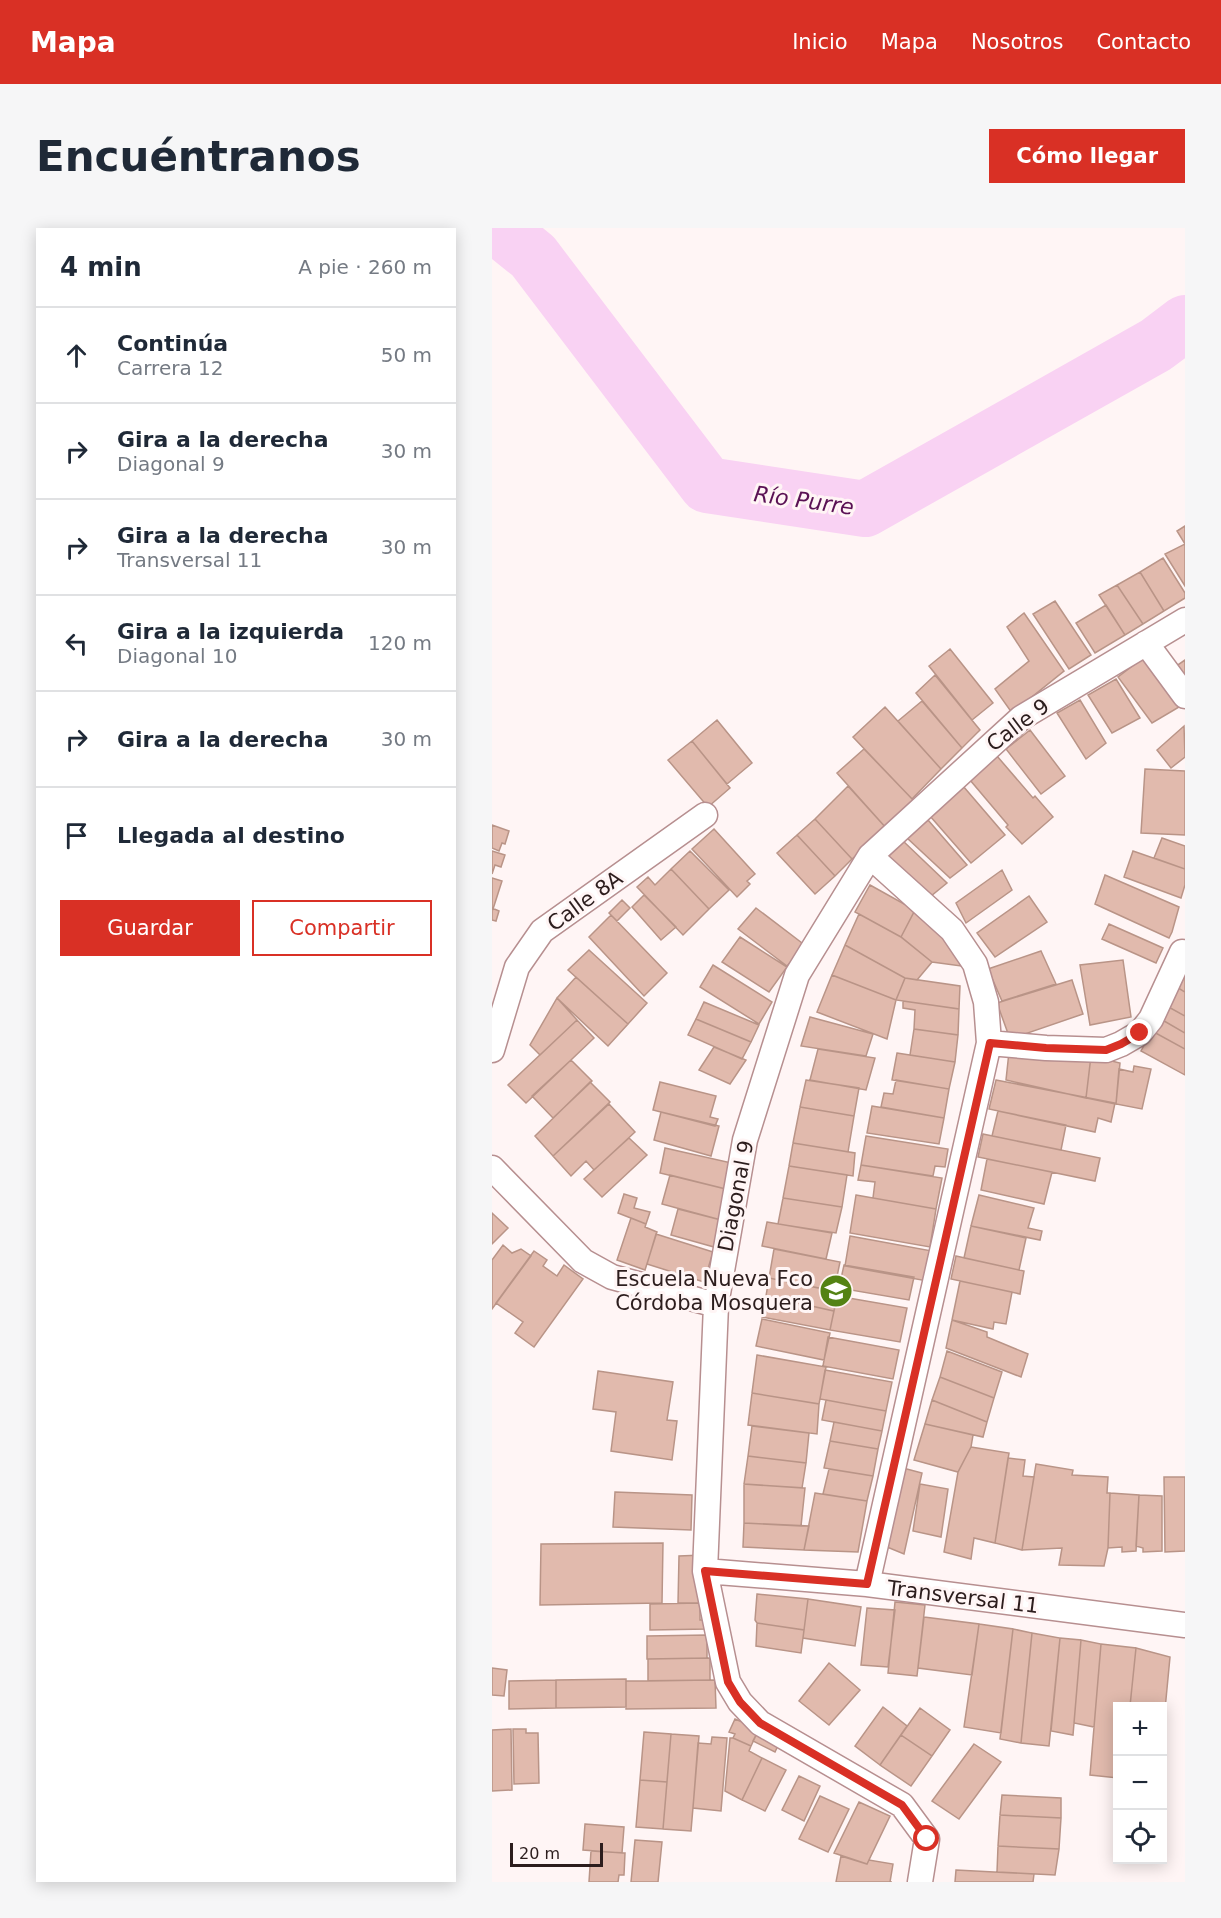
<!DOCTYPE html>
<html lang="es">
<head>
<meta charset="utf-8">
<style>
  body { margin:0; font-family:"DejaVu Sans",sans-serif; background:#f6f6f7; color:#1f2937 }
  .controls { position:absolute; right:18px; bottom:18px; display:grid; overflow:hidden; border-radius:0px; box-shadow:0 3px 15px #0003 }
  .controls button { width:54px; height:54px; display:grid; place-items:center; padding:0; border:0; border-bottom:2px solid #e0e1e3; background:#fff; color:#1f2937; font:30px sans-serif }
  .scale { position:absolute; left:18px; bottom:15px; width:93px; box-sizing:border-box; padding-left:6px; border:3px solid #2c1d1d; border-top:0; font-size:16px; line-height:21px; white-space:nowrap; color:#2c1d1d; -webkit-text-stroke:4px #fff5f5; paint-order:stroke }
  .stop { position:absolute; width:18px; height:18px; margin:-14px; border:4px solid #d93025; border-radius:50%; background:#fff }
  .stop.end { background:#d93025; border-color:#fff; box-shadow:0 2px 6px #0008 }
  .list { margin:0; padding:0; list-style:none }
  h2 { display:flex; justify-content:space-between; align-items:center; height:78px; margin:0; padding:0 24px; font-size:26px }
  h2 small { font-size:20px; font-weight:400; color:#747a83 }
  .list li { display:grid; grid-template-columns:39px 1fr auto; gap:18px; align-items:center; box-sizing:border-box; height:96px; padding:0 24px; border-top:2px solid #e0e1e3 }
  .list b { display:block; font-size:22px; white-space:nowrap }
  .list p { margin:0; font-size:20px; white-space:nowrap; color:#747a83 }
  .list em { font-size:20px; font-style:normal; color:#747a83 }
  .actions { display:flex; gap:12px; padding:18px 24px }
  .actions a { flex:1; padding:14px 0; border:2px solid #d93025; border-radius:0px; text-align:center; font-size:21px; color:#d93025 }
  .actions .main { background:#d93025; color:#fff }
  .icon { flex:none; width:33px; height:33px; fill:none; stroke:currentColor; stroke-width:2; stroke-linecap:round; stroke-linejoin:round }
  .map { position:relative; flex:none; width:693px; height:1654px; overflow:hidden; border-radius:0px }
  header { display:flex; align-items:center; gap:36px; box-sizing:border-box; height:84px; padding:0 30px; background:#d93025; color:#fff }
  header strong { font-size:28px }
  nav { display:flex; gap:33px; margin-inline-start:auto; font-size:21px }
  .intro { display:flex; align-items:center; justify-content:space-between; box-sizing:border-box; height:144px; padding:0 36px }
  h1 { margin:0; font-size:42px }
  .button { padding:15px 27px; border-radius:0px; background:#d93025; color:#fff; font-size:21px; font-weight:700 }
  main { display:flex; gap:36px; padding:0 36px }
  aside { flex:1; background:#fff; border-radius:0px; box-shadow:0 3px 15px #0003 }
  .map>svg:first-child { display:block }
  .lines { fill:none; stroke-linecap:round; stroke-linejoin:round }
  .river { stroke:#f9d2f3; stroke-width:56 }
  .building { fill:#e1baad; stroke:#b99487; stroke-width:1.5 }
  .minor-casing { stroke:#b78f90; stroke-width:27 }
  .minor { stroke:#fff; stroke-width:24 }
  .route { stroke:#d93025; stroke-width:8 }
  .labels { text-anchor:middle; stroke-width:6; stroke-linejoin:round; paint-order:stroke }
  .street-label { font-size:21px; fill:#2c1d1d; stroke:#fff5f5 }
  .poi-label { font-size:21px; fill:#2c1d1d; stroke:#fff5f5; text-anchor:end }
  .water-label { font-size:22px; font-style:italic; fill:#5a1154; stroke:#fff5f5 }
</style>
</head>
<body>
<header>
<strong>Mapa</strong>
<nav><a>Inicio</a><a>Mapa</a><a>Nosotros</a><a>Contacto</a></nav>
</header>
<div class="intro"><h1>Encuéntranos</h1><a class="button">Cómo llegar</a></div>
<main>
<aside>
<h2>4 min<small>A pie · 260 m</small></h2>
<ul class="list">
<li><svg class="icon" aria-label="ahead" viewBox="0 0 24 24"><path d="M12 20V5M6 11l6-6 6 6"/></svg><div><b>Continúa</b><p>Carrera 12</p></div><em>50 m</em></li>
<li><svg class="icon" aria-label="right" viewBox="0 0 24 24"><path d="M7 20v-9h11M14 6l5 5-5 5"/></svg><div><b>Gira a la derecha</b><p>Diagonal 9</p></div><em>30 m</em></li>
<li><svg class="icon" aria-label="right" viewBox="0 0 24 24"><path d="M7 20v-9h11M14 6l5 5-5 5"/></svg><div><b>Gira a la derecha</b><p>Transversal 11</p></div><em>30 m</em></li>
<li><svg class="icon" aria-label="left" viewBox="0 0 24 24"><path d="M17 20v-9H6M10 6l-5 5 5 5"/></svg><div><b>Gira a la izquierda</b><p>Diagonal 10</p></div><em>120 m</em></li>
<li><svg class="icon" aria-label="right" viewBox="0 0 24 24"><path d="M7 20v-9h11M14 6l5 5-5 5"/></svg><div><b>Gira a la derecha</b></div><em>30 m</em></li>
<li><svg class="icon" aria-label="arrive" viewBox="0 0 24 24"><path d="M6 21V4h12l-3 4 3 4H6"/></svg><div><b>Llegada al destino</b></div></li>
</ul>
<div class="actions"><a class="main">Guardar</a><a>Compartir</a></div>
</aside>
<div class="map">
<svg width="693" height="1654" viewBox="0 0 693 1654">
  <rect width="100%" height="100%" fill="#fff5f5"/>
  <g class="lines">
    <!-- river -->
    <path class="river" d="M6 0 41 28 215 257 373 281 664 117 693 95"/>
  </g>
  <!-- building -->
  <path class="building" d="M693 298V316L685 303Z
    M693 316V358L673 326Z
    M671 330 693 365V370L672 383 648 344Z
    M648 344 672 383 651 396 625 357Z
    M625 357 651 396 633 407 607 367Z
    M563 373 599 427 577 441 541 386Z
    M614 377 633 407 603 425 584 395Z
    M532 385 572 443 520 485 503 461 537 433 515 399Z
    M458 421 501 475 480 492 437 438Z
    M651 430 687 479 660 495 626 449Z
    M693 432V459L680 441Z
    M443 447 488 502 470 520 424 465Z
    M624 451 648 490 620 505 596 467Z
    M588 472 614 515 594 531 565 485Z
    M430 473 470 520 449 541 406 493Z
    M393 479 449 541 420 571 361 509Z
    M225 492 260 535 235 556 200 513Z
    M692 498 693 529 679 540 665 522Z
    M538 502 573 548 549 566 514 521Z
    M200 513 238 560 216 579 176 532Z
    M372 521 423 574 395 601 345 545Z
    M505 528 541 570 543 568 561 589 530 616 514 599 516 597 478 552Z
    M653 541 693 543V607L649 605Z
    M356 558 395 601 360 631 323 591Z
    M471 558 513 607 479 635 438 588Z
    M323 591 360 631 343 648 305 607Z
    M436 592 475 637 458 650 414 609Z
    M0 597 17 603 13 616 10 615 7 623 0 620Z
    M222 601 263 646 255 653 258 656 245 669 200 621Z
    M305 607 343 648 323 666 285 625Z
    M670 610 693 618V641L662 630Z
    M410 612 455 655 439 668 393 625Z
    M0 623 13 627 9 639 3 637 0 646Z
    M198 623 237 662 217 681 179 641Z
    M641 623 693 641V657L689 670 632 649Z
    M179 641 217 681 191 707 145 659 156 649 163 657Z
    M510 642 520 662 474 695 464 675Z
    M613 647 687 679 680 704 677 710 603 676Z
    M0 650 10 653 1 681 0 680Z
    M378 657 423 682 409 709 363 684Z
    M152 667 184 699 169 712 140 679Z
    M537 668 555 694 503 729 485 705Z
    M130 672 138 680 125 693 117 685Z
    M0 680 7 683 4 693 0 692Z
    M264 680 314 718 295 738 246 701Z
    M423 682 470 727 469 738 440 734 409 709Z
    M367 686 409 709 440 734 425 752 413 750 353 717Z
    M119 687 175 745 152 768 97 709Z
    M617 696 671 720 664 735 610 711Z
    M248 709 295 739 277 764 230 734Z
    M353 717 413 750 404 772 340 747Z
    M97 722 155 775 136 796 76 742Z
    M549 723 564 756 510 773 496 741Z
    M631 732 639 789 598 797 588 737Z
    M221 737 280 774 267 796 208 759Z
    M693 741V764L683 758Z
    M340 747 404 772 395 811 325 784Z
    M84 749 136 796 116 818 65 770Z
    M413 750 468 758 467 781 404 772Z
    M580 752 591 786 518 811 505 775Z
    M683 758 693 764V788L673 777Z
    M65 770 85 792 48 827 38 817Z
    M411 773 467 781 466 807 422 801 423 782 411 780Z
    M212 774 267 797 259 814 204 791Z
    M673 777 693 788V805L667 790Z
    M318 789 381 806 374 828 309 818Z
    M667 790 693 805V821L660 803Z
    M204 791 259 814 250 831 196 807Z
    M85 792 102 810 34 875 16 857Z
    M422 801 466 807 463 834 418 827Z
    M660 803 693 821V847L649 823Z
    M222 819 254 832 238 856 207 842Z
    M326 821 383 830 374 862 318 852Z
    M517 824 599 828 594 870 514 852Z
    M405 825 463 834 457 861 400 852Z
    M599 828 628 835 624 876 594 870Z
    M79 832 100 853 61 890 40 868Z
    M642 838 659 841 650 881 624 876 627 841 641 844Z
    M314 852 367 860 362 888 308 879Z
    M404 852 457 861 452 890 389 879 392 865 401 866Z
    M504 852 623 875 619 894 606 890 603 904 497 881Z
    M98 854 118 874 61 928 43 908Z
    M168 854 224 868 218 889 226 891 223 898 161 882Z
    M117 876 143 904 102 942 94 933 79 948 61 928Z
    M380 878 452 890 447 916 375 905Z
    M308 879 362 888 356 924 301 915Z
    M506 883 574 897 569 922 500 908Z
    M169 884 227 898 219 928 162 912Z
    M491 906 608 930 603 953 486 929Z
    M374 908 456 921 453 939 443 938 441 948 369 937Z
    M137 910 155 927 110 969 92 951Z
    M301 915 363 925 361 948 297 938Z
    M173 920 244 936 238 962 168 945Z
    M495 931 560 944 552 976 489 962Z
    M369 937 450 950 444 981 381 970 383 954 366 952Z
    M297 938 355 947 350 979 291 970Z
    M178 947 238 962 229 992 170 976Z
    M132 966 145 970 142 980 158 984 154 996 126 985Z
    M364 967 444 981 438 1019 358 1005Z
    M487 967 542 980 536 1000 550 1003 548 1012 479 998Z
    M291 970 350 979 344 1005 286 996Z
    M186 981 229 992 222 1019 179 1007Z
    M0 985 16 1000 0 1016Z
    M139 990 154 996 153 999 165 1004 153 1042 125 1032Z
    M275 994 340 1005 334 1031 270 1018Z
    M479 998 534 1010 527 1042 472 1030Z
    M164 1006 221 1024 212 1054 155 1036Z
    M358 1008 440 1023 435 1053 353 1038Z
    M11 1017 20 1025 29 1021 39 1028 0 1081V1032Z
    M282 1021 348 1034 342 1063 277 1050Z
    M42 1023 55 1032 51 1038 65 1048 72 1037 91 1051 42 1119 23 1105 31 1094 4 1075Z
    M464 1028 532 1043 528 1066 459 1051Z
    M352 1037 422 1049 417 1072 347 1060Z
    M277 1050 346 1064 342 1083 274 1068Z
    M468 1053 520 1064 514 1096 502 1094 501 1101 460 1092Z
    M274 1068 342 1083 338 1102 270 1089Z
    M345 1068 415 1080 408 1114 338 1102Z
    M270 1091 338 1105 332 1132 264 1118Z
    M460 1092 495 1104V1109L536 1126 529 1149 454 1120Z
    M336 1109 407 1122 401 1151 331 1138Z
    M455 1123 510 1144 502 1170 448 1149Z
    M265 1127 334 1139 327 1176 260 1165Z
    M333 1142 400 1154 394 1183 328 1171Z
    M106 1143 181 1154 175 1192 185 1193 180 1232 119 1223 124 1184 101 1181Z
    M448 1149 502 1170 495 1194 440 1172Z
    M260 1165 327 1176 325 1206 256 1197Z
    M334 1172 394 1183 390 1203 330 1192Z
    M440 1172 495 1194 491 1209 433 1196Z
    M342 1194 390 1203 386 1221 338 1213Z
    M433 1196 481 1207 479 1219 466 1244 422 1232Z
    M260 1198 317 1205 314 1235 256 1228Z
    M338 1213 386 1221 381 1248 332 1240Z
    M479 1219 517 1225 503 1315 482 1310 479 1331 452 1324 466 1244Z
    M256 1228 314 1235 310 1260 252 1256Z
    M516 1230 533 1232 531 1248 542 1249 530 1322 503 1315Z
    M544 1236 581 1242 580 1247 616 1249 615 1265H618L616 1320 612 1338 567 1337 570 1320 530 1322Z
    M411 1240 430 1245 412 1326 395 1319Z
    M337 1241 381 1248 375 1273 331 1266Z
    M672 1249H693V1323L673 1324Z
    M252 1256 313 1260 309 1298 252 1295Z
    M428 1256 456 1261 449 1309 421 1303Z
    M123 1264 200 1267 199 1302 121 1299Z
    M323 1265 375 1273 366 1324 312 1322Z
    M618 1265 647 1267 644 1323 630 1324V1319L616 1320Z
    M647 1267 670 1268V1323L651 1324V1320L644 1318Z
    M252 1295 317 1298 312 1322 251 1319Z
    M171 1315 170 1375 48 1377 49 1316Z
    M211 1327V1375H186L187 1328Z
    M265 1366 316 1371 312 1402 265 1395 263 1392Z
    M316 1371 369 1379 363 1418 311 1410Z
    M403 1374 433 1377 425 1448 396 1445Z
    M208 1375V1392H216V1401L158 1402V1376Z
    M375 1380 403 1382 396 1439 369 1437Z
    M432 1389 487 1396 480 1447 426 1440Z
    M265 1395 312 1402 309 1425 264 1418Z
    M487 1396 521 1401 509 1505 472 1499Z
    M521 1401 540 1405 529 1515 508 1511Z
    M540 1405 568 1410 557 1518 529 1515Z
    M215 1407V1430L155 1431V1408Z
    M568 1410 589 1412 581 1507 559 1503Z
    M589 1412 609 1416 602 1499 582 1495Z
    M609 1416 644 1420 638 1478H626V1550L598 1547Z
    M644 1420 678 1429 670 1513V1478H638Z
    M218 1430V1452L156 1453V1431Z
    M337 1435 368 1462 337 1497 307 1473Z
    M0 1440 15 1442 12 1468 0 1467Z
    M134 1451V1479L64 1480V1452Z
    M64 1452V1480L17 1481V1453Z
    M223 1452 224 1480 134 1481V1453Z
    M391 1479 415 1498 388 1537 363 1518Z
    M428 1480 458 1502 440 1528 409 1507Z
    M243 1491 267 1501 259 1518 241 1510 243 1506 237 1504Z
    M19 1501 20 1562 0 1563V1502Z
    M21 1501H34V1505H46L47 1555 22 1556Z
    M267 1501 289 1511 283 1524 261 1513Z
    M152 1504 179 1506 175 1554 148 1552Z
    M179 1506 207 1508 199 1603 171 1601Z
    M409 1507 440 1528 419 1558 388 1537Z
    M220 1509 235 1510 229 1583 201 1580 206 1515 219 1516Z
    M238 1510H241L259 1518 257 1523 270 1530 250 1572 233 1563Z
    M482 1516 509 1534 467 1591 440 1573Z
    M270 1530 294 1542 273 1583 250 1572Z
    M307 1548 328 1558 312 1593 290 1582Z
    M148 1552 175 1554 171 1601 144 1599Z
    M510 1567 569 1570V1590L508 1587Z
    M328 1568 357 1581 336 1624 307 1611Z
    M367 1574 398 1588 375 1636 342 1625Z
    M508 1587 569 1590 567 1621 506 1618Z
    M93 1596 132 1599 130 1625 91 1622Z
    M143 1612 170 1614 166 1654H139Z
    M506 1618 567 1621 563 1647 505 1644Z
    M99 1623 133 1625 132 1647H127L126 1654H97Z
    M349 1628 375 1636 377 1632 401 1636 398 1654H400H344Z
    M464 1642 542 1646 541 1654H463Z"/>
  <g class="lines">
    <defs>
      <path id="minor" d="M654 415 693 468
        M497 815 554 820 614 822 629 816 648 805 659 791 690 724
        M0 822 25 739 50 703 213 587
        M0 940 91 1033 120 1049 224 1077
        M213 1343 375 1356 693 1397
        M375 1356 497 815 494 774 483 736 460 702 378 628
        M428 1654 435 1611 410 1577 268 1495 248 1474 236 1454 213 1343 224 1077 253 912 305 747 378 628 529 490 693 392"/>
    </defs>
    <!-- minor casing -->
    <use href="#minor" class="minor-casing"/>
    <!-- minor -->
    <use href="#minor" class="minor"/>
  </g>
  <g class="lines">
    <!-- route -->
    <path class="route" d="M435 1611 410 1577 268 1495 248 1474 236 1454 213 1343 375 1356 498 815 554 820 614 822 629 816 648 805"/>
  </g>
  <!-- icons -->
  <defs>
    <symbol id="school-disc" viewBox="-11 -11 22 22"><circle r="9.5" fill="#548314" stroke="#fff5f5"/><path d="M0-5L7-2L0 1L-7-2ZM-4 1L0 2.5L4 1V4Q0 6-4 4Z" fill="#fff"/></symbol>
  </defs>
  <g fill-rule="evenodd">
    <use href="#school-disc" x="325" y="1044" width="38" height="38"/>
  </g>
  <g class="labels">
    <!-- street labels -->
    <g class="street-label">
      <text transform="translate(526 497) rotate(-37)" y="7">Calle 9</text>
      <text transform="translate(93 673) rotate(-36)" y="7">Calle 8A</text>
      <text transform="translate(244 968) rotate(-79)" y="7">Diagonal 9</text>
      <text transform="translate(471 1369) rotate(7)" y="7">Transversal 11</text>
    </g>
    <!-- poi labels -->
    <g class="poi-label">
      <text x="321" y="1058">Escuela Nueva Fco<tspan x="321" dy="24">Córdoba Mosquera</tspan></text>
    </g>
    <!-- water labels -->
    <g class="water-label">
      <text transform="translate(312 272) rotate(8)" y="8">Río Purre</text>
    </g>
  </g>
</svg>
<div class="controls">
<button>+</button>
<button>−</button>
<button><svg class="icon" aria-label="locate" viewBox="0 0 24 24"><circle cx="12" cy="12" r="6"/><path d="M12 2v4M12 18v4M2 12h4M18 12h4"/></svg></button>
</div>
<div class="scale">20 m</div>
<div class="stop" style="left:435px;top:1611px"></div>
<div class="stop end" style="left:648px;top:805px"></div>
</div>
</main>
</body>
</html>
